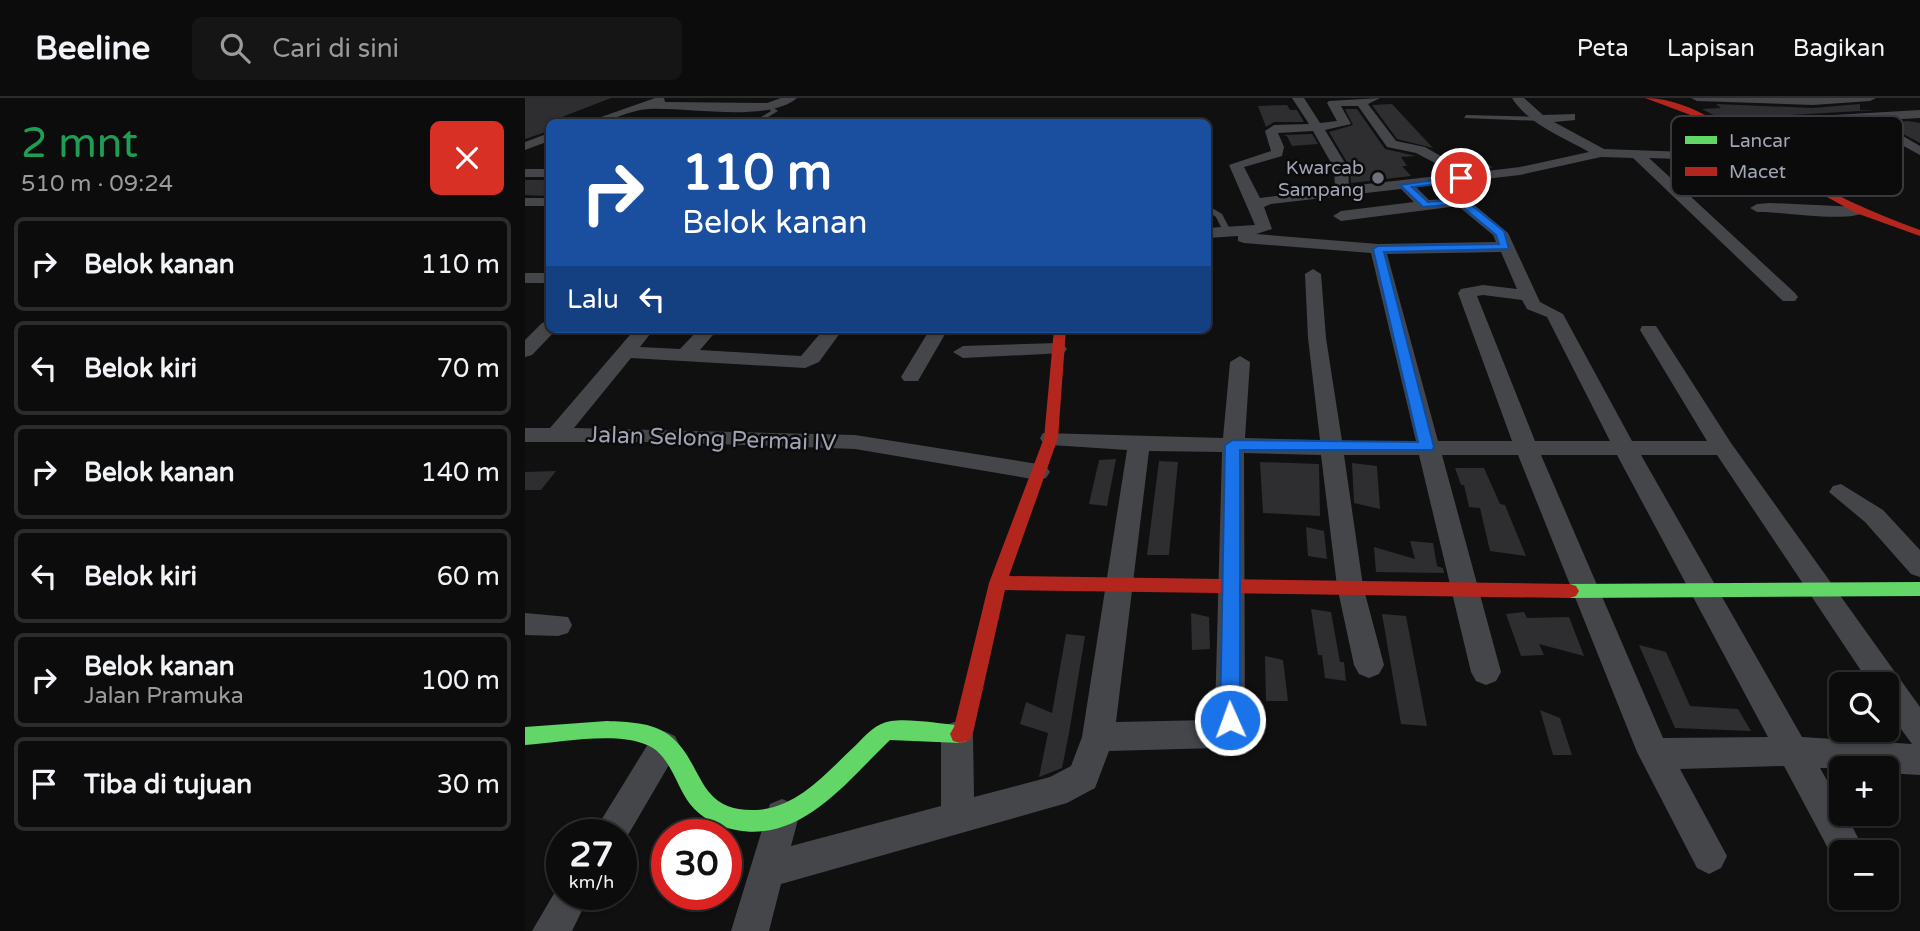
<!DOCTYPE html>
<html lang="id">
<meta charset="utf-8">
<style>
body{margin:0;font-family:"Varela Round",sans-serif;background:#151516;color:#f1f3f6;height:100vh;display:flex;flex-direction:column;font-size:26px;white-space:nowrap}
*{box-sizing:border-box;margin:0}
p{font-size:23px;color:#9a9b9d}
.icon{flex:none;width:38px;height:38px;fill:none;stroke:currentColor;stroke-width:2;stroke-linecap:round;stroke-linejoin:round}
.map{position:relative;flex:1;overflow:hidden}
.sheet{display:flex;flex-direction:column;background:#0c0c0d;width:525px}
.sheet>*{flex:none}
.banner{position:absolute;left:21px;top:21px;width:665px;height:214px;border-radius:10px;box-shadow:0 2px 5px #0004,0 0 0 2px #2c2c2e;background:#1a4fa0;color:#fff;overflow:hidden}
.buttons{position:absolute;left:1304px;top:574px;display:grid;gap:14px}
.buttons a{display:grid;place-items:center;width:70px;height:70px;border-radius:10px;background:#0c0c0d;box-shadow:0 2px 5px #0004,0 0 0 2px #2c2c2e;font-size:35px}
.speed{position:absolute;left:21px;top:721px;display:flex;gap:14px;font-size:35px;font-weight:700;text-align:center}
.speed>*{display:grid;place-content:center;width:91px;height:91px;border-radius:50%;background:#0c0c0d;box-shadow:0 2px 5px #0004,0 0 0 2px #2c2c2e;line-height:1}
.speed small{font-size:18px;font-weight:400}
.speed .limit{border:10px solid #d22;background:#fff;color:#111}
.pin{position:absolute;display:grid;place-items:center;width:60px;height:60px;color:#fff;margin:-30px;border:4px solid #fff;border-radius:50%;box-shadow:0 2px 7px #0007}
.me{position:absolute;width:77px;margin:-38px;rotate:358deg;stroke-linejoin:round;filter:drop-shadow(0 0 5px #0008)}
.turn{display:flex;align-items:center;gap:24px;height:147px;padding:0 21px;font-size:32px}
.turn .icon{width:91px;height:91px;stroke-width:2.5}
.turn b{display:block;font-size:49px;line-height:60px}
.then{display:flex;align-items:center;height:66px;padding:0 21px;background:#0003;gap:14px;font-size:26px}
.round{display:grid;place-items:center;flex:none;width:74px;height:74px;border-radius:10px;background:#151516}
.summary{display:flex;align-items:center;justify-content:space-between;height:119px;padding:0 21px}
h1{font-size:42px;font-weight:600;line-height:52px;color:#1e9e55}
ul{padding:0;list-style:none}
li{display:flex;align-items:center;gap:21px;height:94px;margin:0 14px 10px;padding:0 7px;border:4px solid #2c2c2e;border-radius:10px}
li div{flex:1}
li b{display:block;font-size:26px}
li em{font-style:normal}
header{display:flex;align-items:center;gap:42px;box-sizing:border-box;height:98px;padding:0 35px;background:#0c0c0d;border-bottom:2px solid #2c2c2e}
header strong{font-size:33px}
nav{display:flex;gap:38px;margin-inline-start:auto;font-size:24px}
.search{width:490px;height:63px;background:#151516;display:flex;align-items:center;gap:18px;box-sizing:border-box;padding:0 24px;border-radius:10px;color:#9a9b9d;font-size:26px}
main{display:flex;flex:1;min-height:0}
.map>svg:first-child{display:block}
.building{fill:#2e2e31}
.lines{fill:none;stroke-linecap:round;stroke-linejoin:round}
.lane{fill:#44464a;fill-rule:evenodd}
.street{fill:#44464a;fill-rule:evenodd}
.fast{fill:#63d668;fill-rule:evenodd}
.jam{fill:#b3261e;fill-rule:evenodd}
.route{fill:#1a73e8;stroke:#114b97;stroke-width:2}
.poi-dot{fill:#6e707b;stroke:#0b0b0c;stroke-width:2.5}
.labels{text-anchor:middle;stroke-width:5;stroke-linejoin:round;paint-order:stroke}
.far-poi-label{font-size:19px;fill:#a0a4b4;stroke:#0b0b0c;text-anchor:end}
.street-label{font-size:23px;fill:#a0a4b4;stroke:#0b0b0c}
.key{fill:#0b0b0c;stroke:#38393e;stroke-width:2}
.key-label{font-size:19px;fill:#a0a4b4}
</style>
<header>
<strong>Beeline</strong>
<div class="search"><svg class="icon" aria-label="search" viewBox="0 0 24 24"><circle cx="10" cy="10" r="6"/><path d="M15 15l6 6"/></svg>Cari di sini</div>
<nav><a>Peta</a><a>Lapisan</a><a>Bagikan</a></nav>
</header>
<main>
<section class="sheet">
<div class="summary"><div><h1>2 mnt</h1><p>510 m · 09:24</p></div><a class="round" style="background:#d93025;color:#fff"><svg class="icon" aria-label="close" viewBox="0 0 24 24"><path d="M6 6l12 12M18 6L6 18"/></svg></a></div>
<ul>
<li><svg class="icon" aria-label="right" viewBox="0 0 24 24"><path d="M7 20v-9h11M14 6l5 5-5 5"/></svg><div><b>Belok kanan</b></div><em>110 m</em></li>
<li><svg class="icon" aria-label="left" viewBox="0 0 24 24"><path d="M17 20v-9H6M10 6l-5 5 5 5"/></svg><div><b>Belok kiri</b></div><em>70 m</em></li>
<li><svg class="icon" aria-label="right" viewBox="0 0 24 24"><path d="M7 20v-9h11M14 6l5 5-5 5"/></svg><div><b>Belok kanan</b></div><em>140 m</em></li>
<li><svg class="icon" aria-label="left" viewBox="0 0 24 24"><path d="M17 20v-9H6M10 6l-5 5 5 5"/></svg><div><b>Belok kiri</b></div><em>60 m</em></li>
<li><svg class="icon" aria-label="right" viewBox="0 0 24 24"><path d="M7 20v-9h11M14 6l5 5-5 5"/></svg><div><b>Belok kanan</b><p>Jalan Pramuka</p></div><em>100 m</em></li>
<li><svg class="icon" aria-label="arrive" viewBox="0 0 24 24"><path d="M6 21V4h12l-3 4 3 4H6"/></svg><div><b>Tiba di tujuan</b></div><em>30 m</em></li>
</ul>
</section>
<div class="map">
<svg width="1395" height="833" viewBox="0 0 1395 833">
<rect width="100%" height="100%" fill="#101011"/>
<path class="building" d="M0 0H86L24 24V33L0 41Z
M867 6 908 50 872 41 847 7Z
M1191 6 1288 10 1335 6V12H1351L1196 21 1177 11 1196 10Z
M762 7 765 12H772L779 24H749L741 29 733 8Z
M820 11H832L860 51 891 58 876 59 882 68H877L886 78 826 85 825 69 804 34 828 27Z
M1383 23 1395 25V45L1358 25Z
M787 36 793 46 767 48 762 38 758 37Z
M1179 38H1192L1216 53 1161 51 1144 40Z
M949 55 968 70 946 72 928 58Z
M24 82V98L0 97V82Z
M591 361 582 408 564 406 574 362Z
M634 363 653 364 644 457H622Z
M735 364 794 366 795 418 738 415Z
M827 365 852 368 855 411 829 405Z
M930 370H959L975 406 980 407 1001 458 965 453 955 410 944 409 939 387H936Z
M31 373 16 392H0V374Z
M781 429 799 433 802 461 783 458Z
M885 443 908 445 912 468 918 470 919 475 851 474 849 449 890 461Z
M786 511 806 514 815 564H819L821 583 800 580 797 557H793Z
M999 514 1002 520 1044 519 1059 558 1014 546 1019 557 996 558 981 516Z
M666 515 684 519 685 551 667 552Z
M857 516 881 518 902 628 876 626Z
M541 536 560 538 544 635 537 670 514 679 523 635 495 626 501 604 527 615Z
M1114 547 1141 554 1165 608 1213 611 1226 633 1150 630Z
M740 558 758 562 763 603H741Z
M1015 612 1035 620 1047 657H1028Z"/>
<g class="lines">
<path class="lane" d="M242 8H246L253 13 235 24H228L246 13Z
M941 17 1015 19 1018 21 1015 23 939 20Z
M682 107 697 116 706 133 705 135H699L691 119 682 113Z"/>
<path class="street" d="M130 0H139L140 4 242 5 256 0H272C243 25 162 9 124 11 102 12 84 26 62 24Z
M767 0H779L795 25 812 23 802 5 804 3 855 0 843 6 871 43 900 49 945 75 995 69 1064 54C1038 39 1003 26 987 0H999L1018 17 1050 16V22L1029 24 1079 51 1245 57 1247 60 1240 64 1124 60 1270 195 1273 199 1270 203H1258L1108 60 1076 59 995 77 891 89 904 102 941 100 983 135 1015 204 1038 216 1107 343H1182L1115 232 1117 228H1131L1206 345 1395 609V677L1362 675V670H1295L1316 707V716H1321L1334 742 1329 754H1316V759L1305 754 1259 668 1155 671 1202 758 1196 770 1184 776 1172 770 1112 654 993 357H917L976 574 971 583 961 587 951 583 946 574 894 357H819L838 488 859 567 854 576 844 580 834 576 829 567 812 488 796 357 719 355 720 622 703 646 692 650 584 653 570 690 542 705 256 786 244 833H206L245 706 257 701 269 706 274 718 266 748 416 708V637L421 627 432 623 443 627 448 637 449 699 525 679 546 668 557 639 602 352 526 347 518 345 515 340 518 335 698 340 705 264 715 258 725 264 720 340 795 342 783 240 780 176 788 171 796 176 801 240 817 343H891L846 155 719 145 713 143V138L682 140V130L730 127 704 67 746 53 740 33 749 27 784 26ZM816 8H833L862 49 891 55 931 76 824 88 823 70 800 32 826 26ZM788 33 809 70 810 90 735 100 719 69 757 58 759 49 753 35ZM876 91 889 104 816 113 808 118 816 123 933 108 968 137 971 144 853 146 731 136 747 131 739 109 746 106ZM976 154 992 191 958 187 936 191 933 195 987 343H913L862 156ZM958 197 997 202 1002 211 1022 219 1085 343H1010L952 198ZM624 353 697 354 690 617 685 622 591 624ZM1016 357H1092L1243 639 1138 640ZM1116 357H1192L1345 586H1362V612L1387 646 1277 639Z
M1166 0H1351L1345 3 1288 7 1172 3Z
M1395 12V20L1189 32 1183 28 1189 24Z
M1334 23 1361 28 1395 48V57L1353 34 1330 30 1328 27Z
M24 35V43L0 52V44Z
M1263 70 1358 71 1365 75 1358 79 1258 77 1256 74Z
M0 71H24V79H0Z
M0 100H24V108H0Z
M1245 105 1334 109 1341 113C1327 126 1255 113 1232 114L1225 110 1232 106Z
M0 175H24V185H0Z
M24 223V231H32L7 257 0 259V242L17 225Z
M110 231H129L115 249 155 251 174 231H193L175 252 276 258 299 231H318L294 264 280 270 106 260 49 330 330 337 513 366 521 368 525 374 521 380 513 382 330 351 138 344H0V330H25Z
M405 231H423L393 283H379L376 279Z
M532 245 539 247 542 251 539 255 438 260 428 254 438 248Z
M1316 386 1358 412 1395 452V479L1386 476 1340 424 1304 394 1308 388Z
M0 515 43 519 47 527 43 535 33 538 0 537Z
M139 633 150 638 155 648 96 749V737H67L128 638Z
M37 782V796H65L47 833H7Z"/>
<path class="fast" d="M1395 484V498L1045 500 1039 498 1036 493 1039 488 1045 486Z
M82 623C102 624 127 624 144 637 180 665 170 714 231 712 273 710 302 674 331 647 341 637 351 625 366 623 385 620 415 626 435 627L442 629 445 636 442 643 435 645 365 642C323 682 277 745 211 732 193 729 176 720 165 706 151 688 145 656 122 647 89 633 35 645 0 647V629Z"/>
<path class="jam" d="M1120 0C1172 0 1217 43 1259 68 1304 95 1346 114 1395 132V138L1331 115 1253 72 1171 19Z
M529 231H541L533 340 484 478 1045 486 1051 488 1054 493 1051 498 1045 500 480 492 448 635 445 642 435 645 428 643 425 636 429 629 464 485 519 340Z"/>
</g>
<path class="route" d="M939 78 936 83 887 89 903 104 939 101 979 133 984 151 859 154 909 349 907 352H715V622L712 628 705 631 698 628 695 622 700 347 708 342 893 344 848 151 853 148 974 146 971 137 934 106 898 109 875 87Z"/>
<circle class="poi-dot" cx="853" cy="80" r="7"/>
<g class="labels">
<g class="far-poi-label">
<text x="839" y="76">Kwarcab<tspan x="839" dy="22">Sampang</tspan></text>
</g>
<g class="street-label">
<text transform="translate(187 340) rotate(2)" y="8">Jalan Selong Permai IV</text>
</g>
</g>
<rect x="1146" y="18" width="232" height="80" rx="10" class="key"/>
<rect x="1160" y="38" width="32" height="8" fill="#63d668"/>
<rect x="1160" y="69" width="32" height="9" fill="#b3261e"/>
<g class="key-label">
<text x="1204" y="49">Lancar</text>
<text x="1204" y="80">Macet</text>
</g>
</svg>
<div class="buttons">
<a><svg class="icon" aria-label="search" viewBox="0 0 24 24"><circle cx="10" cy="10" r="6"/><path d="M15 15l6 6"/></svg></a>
<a>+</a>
<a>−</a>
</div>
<div class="speed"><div>27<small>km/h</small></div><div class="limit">30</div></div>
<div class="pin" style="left:936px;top:80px;background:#d93025"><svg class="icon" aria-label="arrive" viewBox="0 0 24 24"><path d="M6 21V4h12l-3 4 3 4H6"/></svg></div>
<svg class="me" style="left:705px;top:622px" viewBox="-20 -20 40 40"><circle r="17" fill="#1a73e8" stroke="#fff" stroke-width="3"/><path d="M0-11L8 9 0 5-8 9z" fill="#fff"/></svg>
<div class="banner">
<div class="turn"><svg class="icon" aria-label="right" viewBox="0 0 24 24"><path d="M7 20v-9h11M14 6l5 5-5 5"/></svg><div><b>110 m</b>Belok kanan</div></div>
<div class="then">Lalu<svg class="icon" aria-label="left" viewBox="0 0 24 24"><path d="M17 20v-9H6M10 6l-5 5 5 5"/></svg></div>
</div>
</div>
</main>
